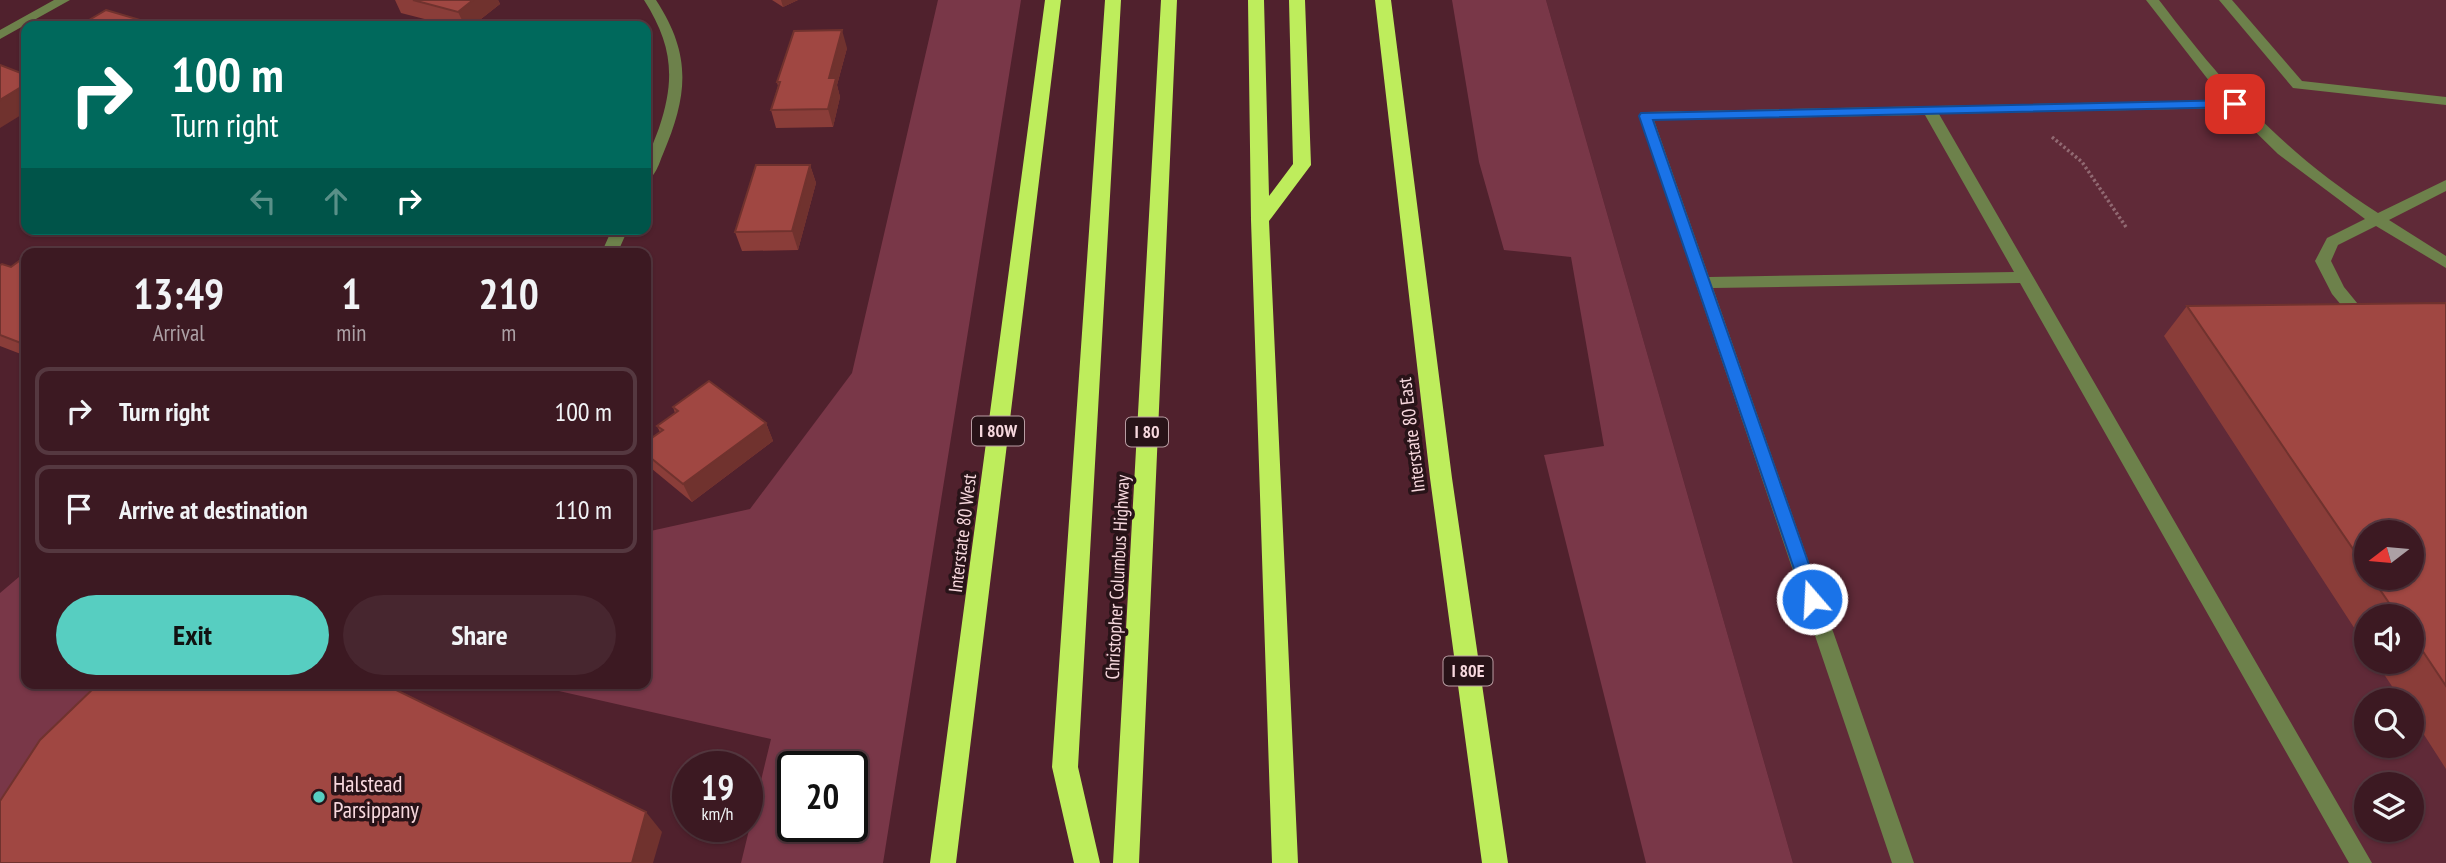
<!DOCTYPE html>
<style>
body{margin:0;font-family:"PT Sans Narrow",sans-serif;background:#47262f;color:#f1f3f6;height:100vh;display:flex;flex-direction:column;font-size:26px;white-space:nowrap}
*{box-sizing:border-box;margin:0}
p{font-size:23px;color:#aca0a5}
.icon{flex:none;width:38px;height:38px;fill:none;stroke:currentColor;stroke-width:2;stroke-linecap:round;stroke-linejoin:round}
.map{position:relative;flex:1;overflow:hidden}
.sheet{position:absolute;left:21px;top:248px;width:630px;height:441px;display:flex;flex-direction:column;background:#3c1922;border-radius:14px;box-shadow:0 2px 5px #0004,0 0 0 2px #553840}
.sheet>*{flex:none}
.banner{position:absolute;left:21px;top:21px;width:630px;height:214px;border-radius:14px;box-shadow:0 2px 5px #0004,0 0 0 2px #553840;background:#00695c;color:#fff;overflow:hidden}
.needle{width:46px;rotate:254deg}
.fabs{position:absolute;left:2354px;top:520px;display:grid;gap:14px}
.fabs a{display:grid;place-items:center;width:70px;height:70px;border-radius:50%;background:#3c1922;box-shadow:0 2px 5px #0004,0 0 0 2px #553840;font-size:35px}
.speed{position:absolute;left:672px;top:751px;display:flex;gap:14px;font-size:35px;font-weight:700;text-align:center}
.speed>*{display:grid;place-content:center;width:91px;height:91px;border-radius:50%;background:#3c1922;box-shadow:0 2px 5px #0004,0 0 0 2px #553840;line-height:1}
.speed small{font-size:18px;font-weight:400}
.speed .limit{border:4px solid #111;border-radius:10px;background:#fff;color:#111}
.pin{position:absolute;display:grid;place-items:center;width:60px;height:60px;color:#fff;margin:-30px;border-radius:14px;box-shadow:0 4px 10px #0006}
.me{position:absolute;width:77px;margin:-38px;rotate:341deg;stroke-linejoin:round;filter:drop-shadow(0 0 5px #0008)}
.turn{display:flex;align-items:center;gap:24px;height:147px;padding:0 35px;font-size:32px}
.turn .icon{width:91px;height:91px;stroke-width:2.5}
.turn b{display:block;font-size:49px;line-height:60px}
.lanes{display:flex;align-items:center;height:66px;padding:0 35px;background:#0003;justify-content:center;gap:35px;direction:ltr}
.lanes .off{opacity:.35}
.eta{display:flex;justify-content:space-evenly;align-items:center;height:119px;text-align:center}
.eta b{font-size:42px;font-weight:700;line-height:49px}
.primary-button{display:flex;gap:14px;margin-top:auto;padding:14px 35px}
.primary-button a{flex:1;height:80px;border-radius:42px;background:#57cec1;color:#111;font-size:28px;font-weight:700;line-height:80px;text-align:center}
.primary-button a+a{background:#47262f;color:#f1f3f6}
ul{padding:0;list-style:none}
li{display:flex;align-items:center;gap:21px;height:88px;margin:0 14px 10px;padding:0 21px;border:4px solid #553840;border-radius:14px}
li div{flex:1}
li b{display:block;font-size:26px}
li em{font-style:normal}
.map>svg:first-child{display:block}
.built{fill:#602a38;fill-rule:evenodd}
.green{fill:#793748;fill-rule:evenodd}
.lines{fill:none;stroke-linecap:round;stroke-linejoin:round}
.path{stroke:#916972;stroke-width:3.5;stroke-dasharray:2.5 2.5;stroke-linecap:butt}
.minor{fill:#6d814b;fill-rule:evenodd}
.highway{fill:#beed5c;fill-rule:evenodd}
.wall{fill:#8a3d39;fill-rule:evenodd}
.shaded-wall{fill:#70322e}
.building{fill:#a04742;stroke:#70322e;stroke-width:2}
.route{fill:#1a73e8;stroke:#114b97;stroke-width:2}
.poi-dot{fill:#57cec1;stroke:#281318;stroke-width:2.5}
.labels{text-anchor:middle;stroke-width:7;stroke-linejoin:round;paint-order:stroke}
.shield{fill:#281318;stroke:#b99da3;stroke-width:2}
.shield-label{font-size:18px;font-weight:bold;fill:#f7d8de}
.street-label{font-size:19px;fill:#f7d8de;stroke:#281318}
.near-poi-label{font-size:23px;fill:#f7d8de;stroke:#281318;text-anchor:start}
</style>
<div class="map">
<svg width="2446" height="863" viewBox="0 0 2446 863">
<rect width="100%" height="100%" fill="#50212d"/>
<path class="built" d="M1546 0H2446V863H1793ZM2366 532H2412V578H2366ZM2366 616H2412V662H2366ZM2366 700H2412V746H2366ZM2366 784H2412V830H2366Z"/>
<path class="green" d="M938 0H1021L883 863H741L771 739 528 684H646V532L750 509 852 373ZM793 766H852V826H793Z
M1452 0H1546L1793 863H1646L1544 455 1604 446 1571 257 1504 250 1479 162Z
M26 571V684H149L6 863H0V593Z"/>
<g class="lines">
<path class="path" d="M2052 137 2082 162 2126 227"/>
<path class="minor" d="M54 0H70L0 39V30Z
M644 0H656C692 55 688 95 663 154 659 163 656 177 646 180 645 160 652 147 659 128 676 78 672 44 644 0Z
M2146 0H2159C2227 89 2282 151 2378 213L2446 180V191L2389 220 2446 256V268L2376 226 2338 245 2331 261 2344 287 2371 320 2363 326 2357 324 2332 294 2315 261 2327 238 2365 219 2278 154 2231 108 1939 114 2372 863H2349L2020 283 1713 288 1914 863H1892L1639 116 1646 112 2224 100ZM1925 115 2014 272 1709 277 1654 120Z
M2219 0H2232L2302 81 2446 97V105L2293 88Z
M612 229H628L617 254H601Z"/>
<path class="highway" d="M1045 0H1061L956 863H930Z
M1105 0H1121L1078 767 1100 863H1074L1052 767Z
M1161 0H1177L1139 863H1113Z
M1248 0H1264L1269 196 1293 164 1289 0H1305L1311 165 1269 221 1298 863H1272L1251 220Z
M1375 0H1391L1452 478 1508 863H1482L1430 478Z"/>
</g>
<path class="wall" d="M395 0H498L500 4 472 26H452L401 13Z
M772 0H798L783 7Z
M847 48 837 85 840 97 833 127 776 128 771 110 778 86 777 82Z
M810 165 816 183 798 250 742 251 735 232Z
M440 229H498L496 233 442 232Z
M26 256V356L0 346V265L11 267Z
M2446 303V769L2412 716V700H2401L2376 662H2412V616H2366V646L2164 336 2187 306ZM2366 532 2412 578H2366Z
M673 407 766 423 773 441 692 502 646 464V442L660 432 657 426 675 413Z"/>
<path class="shaded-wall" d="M473 0H498L500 4 472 26H465L458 12Z
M781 0H798L783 7Z
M147 22 150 26H141Z
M842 30 847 48 837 85 840 97 833 127 828 109 829 78Z
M26 84V112L0 128V100Z
M810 165 816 183 798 250 792 231Z
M766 423 773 441 692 502 683 484Z
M646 812 662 832 653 863H632Z"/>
<path class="building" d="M413 0H473L458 12Z
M106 10 147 22 141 26H79Z
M842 30 829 78H836L828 109 771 110 780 82H777L794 31Z
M0 65 26 75V84L0 100Z
M756 165H810L792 231 735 232Z
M38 248 53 254H30Z
M26 256V345L0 335V265L2 264 11 267Z
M2446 303V686L2412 635V616H2398L2372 578H2412V532H2366V568L2187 306Z
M709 381 766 423 683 484 646 454V442L663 430 657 426 678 411 673 407Z
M98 684H384L646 812 632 863H0V801L40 740Z"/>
<path class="route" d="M2235 100 2239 102V107L1653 120 1821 599 1819 604H1806L1639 116 1641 113Z"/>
<circle class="poi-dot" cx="319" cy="797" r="7"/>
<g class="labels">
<g class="shield">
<rect x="972" y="416.5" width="52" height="29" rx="5"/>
<rect x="1126" y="417.5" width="42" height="29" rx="5"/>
<rect x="1443.5" y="656.5" width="49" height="29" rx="5"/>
</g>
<g class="shield-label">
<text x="998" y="437">I 80W</text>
<text x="1147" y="438">I 80</text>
<text x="1468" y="677">I 80E</text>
</g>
<g class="street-label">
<text transform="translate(1411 435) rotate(-97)" y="7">Interstate 80 East</text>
<text transform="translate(962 533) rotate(-83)" y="7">Interstate 80 West</text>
<text transform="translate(1117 577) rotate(-87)" y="7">Christopher Columbus Highway</text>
</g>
<g class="near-poi-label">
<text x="333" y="792">Halstead<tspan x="333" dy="26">Parsippany</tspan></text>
</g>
</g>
</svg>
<div class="fabs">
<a><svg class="needle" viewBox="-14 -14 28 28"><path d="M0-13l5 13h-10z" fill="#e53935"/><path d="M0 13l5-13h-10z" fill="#aca0a5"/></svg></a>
<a><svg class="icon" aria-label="sound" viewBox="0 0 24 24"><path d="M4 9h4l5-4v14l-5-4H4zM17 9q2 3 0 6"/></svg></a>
<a><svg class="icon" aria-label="search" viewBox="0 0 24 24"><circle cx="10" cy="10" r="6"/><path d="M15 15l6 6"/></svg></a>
<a><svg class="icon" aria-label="layers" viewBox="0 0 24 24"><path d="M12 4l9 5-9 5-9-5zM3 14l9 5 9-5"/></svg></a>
</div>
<div class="speed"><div>19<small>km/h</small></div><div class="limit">20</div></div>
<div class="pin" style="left:2235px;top:104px;background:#d93025"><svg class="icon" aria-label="arrive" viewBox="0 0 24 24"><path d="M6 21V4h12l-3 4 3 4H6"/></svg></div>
<svg class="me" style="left:1812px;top:599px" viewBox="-20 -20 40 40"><circle r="17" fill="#1a73e8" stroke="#fff" stroke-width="3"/><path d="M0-11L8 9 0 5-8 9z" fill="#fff"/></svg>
<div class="banner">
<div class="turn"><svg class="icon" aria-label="right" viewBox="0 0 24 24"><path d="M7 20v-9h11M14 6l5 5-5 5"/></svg><div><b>100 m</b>Turn right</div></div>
<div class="lanes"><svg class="icon off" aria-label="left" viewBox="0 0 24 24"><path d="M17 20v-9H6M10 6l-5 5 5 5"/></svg><svg class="icon off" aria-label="ahead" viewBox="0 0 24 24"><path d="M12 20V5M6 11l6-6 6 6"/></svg><svg class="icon" aria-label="right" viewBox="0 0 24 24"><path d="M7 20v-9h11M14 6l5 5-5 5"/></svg></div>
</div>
<section class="sheet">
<div class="eta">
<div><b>13:49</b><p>Arrival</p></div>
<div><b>1</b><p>min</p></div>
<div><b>210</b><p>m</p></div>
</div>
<ul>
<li><svg class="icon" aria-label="right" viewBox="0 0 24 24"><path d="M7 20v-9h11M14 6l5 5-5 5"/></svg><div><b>Turn right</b></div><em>100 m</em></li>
<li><svg class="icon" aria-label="arrive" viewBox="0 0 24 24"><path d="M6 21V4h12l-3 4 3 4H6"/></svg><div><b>Arrive at destination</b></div><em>110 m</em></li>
</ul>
<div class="primary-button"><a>Exit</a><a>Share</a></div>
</section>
</div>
